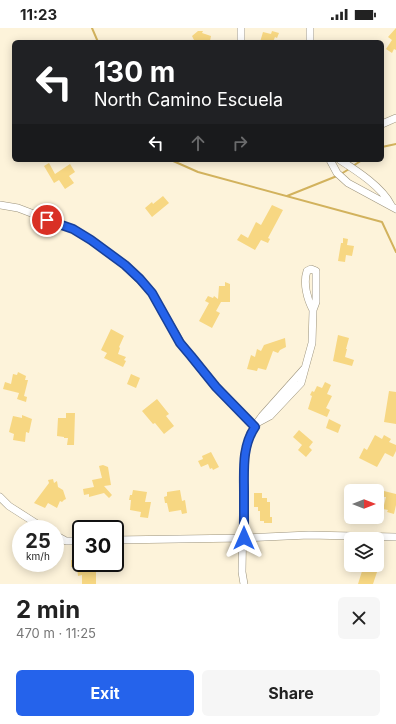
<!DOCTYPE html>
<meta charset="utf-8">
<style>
body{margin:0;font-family:Inter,sans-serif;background:#f6f6f6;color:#222;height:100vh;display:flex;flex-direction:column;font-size:15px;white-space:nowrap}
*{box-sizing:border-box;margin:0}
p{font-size:13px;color:#767676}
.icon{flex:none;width:22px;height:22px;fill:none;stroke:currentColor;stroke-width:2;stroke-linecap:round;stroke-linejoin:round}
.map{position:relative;height:556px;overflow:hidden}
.sheet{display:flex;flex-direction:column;background:#fff;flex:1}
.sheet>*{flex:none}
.guide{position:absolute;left:12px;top:12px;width:372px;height:122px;border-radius:6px;box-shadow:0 2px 10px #0003;background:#202124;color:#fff;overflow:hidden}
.needle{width:26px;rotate:90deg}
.controls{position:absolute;left:344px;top:456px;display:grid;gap:8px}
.controls a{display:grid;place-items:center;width:40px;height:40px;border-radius:6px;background:#fff;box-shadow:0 2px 10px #0003;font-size:20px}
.speed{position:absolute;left:12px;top:492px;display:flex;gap:8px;font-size:20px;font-weight:700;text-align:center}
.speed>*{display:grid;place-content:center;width:52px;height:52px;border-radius:50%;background:#fff;box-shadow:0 2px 10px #0003;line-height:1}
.speed small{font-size:10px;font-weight:400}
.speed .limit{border:2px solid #111;border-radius:6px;background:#fff;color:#111}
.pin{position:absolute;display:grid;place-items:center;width:34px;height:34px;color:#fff;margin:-17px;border:2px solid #fff;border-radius:50%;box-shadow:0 1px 4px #0007}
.me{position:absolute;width:44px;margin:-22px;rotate:0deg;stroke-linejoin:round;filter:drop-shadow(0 0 3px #0008)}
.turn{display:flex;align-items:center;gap:14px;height:84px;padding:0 16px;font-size:18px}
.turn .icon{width:52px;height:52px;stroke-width:2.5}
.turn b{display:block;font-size:28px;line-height:34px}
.lanes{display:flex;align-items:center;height:38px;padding:0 16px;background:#0003;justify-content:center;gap:20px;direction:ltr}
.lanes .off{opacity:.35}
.round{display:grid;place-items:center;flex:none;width:42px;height:42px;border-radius:6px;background:#f6f6f6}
.headline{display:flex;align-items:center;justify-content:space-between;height:68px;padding:0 16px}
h1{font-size:24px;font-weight:700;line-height:30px}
.cta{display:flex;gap:8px;margin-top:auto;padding:8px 16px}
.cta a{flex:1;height:46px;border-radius:6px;background:#2563eb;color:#fff;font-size:16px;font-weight:700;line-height:46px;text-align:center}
.cta a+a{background:#f6f6f6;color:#222}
.status{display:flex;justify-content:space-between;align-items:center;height:28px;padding:0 20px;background:#fff;direction:ltr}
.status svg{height:11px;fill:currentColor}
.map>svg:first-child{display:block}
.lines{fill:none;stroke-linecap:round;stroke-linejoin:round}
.stream{stroke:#d2b25d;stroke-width:2}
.building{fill:#f7d782}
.minor-casing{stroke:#9c937c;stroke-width:8}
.minor{stroke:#fff;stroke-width:7}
.route-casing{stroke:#184099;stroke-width:10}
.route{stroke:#2563eb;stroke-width:7}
</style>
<div class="status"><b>11:23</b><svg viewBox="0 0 49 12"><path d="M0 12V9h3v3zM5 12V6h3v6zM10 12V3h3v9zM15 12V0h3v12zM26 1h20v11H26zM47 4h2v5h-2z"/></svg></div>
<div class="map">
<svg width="396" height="556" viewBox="0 0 396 556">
<rect width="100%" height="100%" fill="#fdf3da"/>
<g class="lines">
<path class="stream" d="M92 0 98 14
M382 119 396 116
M171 132 198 144 382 194 396 224
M353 138 362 132
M341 146 349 141
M287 168 337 148"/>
</g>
<path class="building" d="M396 0V22L394 21 392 25 386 21 392 12 388 9Z
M198 3H203L202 5 211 8 210 13 195 14 192 8Z
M272 3 279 5 277 10 275 9 273 14H260L263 4 271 6Z
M49 135 55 146 70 136 75 144 69 148 74 155 65 161 59 152 54 155 44 138Z
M163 168 169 175 152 189 145 180 152 174 153 176Z
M272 177 283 182 268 210 270 211 268 215 261 212 255 222 237 212 241 206 248 210 256 194 261 197Z
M343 210 348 211 347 217 354 218 352 228 346 227 345 234 338 233 341 215H343Z
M225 254 230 256V274H221L216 283 220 285 212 300 199 293 209 275 205 273 208 268 213 270 214 268 218 271 219 258H225Z
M111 301 124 308 119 319 120 320 118 326 126 329 124 332 126 333 123 339 104 330 107 325 101 322Z
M338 307 349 310 346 321H347L345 329 354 332 352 338 333 333Z
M285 310 286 319 280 322 278 325 273 323 266 342 258 340 257 343 247 341 251 327 255 329 257 321 261 323 264 317Z
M18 344 26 348 25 352H28L24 368 27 369 26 374 17 371 19 365 3 361 5 354 11 356 13 346 17 347Z
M131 346 140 350 136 360 127 356Z
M325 354 331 357 327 366 332 368 326 380 330 382 327 389 308 381 312 368 310 367 312 363 314 364 317 358 322 360Z
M389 363 396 364V396L384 394Z
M157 371 169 386 166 388 174 398 164 406 155 395 153 396 142 383Z
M66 385H75L74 417H67L68 410H64V409L57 408 58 390H66Z
M22 387 32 391 29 405 26 404 25 414 13 412 14 406 9 404 13 388 22 390Z
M329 391 341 397 338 405 326 400Z
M299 402 313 414 309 419 312 422 306 429 298 422 302 417 293 409Z
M375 407 382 411 384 407 391 411 389 414 396 417V423L393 429 385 425 377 439 359 430 364 420 367 422Z
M211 424 219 439 213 442 212 440 210 441 208 436 201 439 198 433 203 431 202 428Z
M103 437 108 439 111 457 104 458 112 467 109 470 104 465 89 469V466L84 467 83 461 94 459 92 452 102 450 99 438Z
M53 451 54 455 57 453 58 459 63 462 66 471 64 472 62 474 60 473 57 480 48 475 45 480 34 475 49 455 48 452Z
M133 462 147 464 145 474H151L148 490 140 489 141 484 130 482 131 472H129L130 467H132Z
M180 462 182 473 185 472 187 485 182 486 181 482 169 484 167 475H165L164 469 167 468V464Z
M384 463 396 466V477L394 486 387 484 388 482 383 481 386 469H383Z
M254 465H262V470H267V474H270V489H272V495H264V493H260V483H258V479H254Z
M71 532H81V535H96V556H82V547L78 548 77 539H71Z
M363 540 377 544 373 556H358Z"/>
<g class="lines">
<g class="minor-casing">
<path id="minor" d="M241 0V14
M310 14V0
M382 96 396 90
M330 132 337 145 348 155 396 181
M340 132C357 143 382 159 391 177
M0 177 18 180 73 201 91 212 125 237 152 265 181 315 204 345 255 399
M304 341 262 388 257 395 270 388 301 355 312 315 313 282 316 274V243L311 241 307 243C303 255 307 271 313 282
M0 469 9 478 45 501
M55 507 66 513H81
M115 512 244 510 309 507 396 509
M244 556 242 544 244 431 250 406 257 396"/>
</g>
<use href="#minor" class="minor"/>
</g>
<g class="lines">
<g class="route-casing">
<path id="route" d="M47 192 73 201 91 212 125 237 140 251 152 265 180 315 191 328 216 359 255 399C242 418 244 441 244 463 244 479 244 495 244 510"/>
</g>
<use href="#route" class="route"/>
</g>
</svg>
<div class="controls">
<a><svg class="needle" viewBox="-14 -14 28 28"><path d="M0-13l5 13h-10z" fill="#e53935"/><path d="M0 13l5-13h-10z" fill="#767676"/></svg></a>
<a><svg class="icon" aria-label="layers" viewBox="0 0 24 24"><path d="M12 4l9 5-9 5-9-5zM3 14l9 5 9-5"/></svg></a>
</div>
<div class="speed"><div>25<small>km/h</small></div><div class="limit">30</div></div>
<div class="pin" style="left:47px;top:192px;background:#d93025"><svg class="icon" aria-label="arrive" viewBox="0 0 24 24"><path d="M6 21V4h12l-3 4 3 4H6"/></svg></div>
<svg class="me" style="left:244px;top:510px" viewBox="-20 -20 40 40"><path d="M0-17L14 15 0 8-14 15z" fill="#2563eb" stroke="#fff" stroke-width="4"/></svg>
<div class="guide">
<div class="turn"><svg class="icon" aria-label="left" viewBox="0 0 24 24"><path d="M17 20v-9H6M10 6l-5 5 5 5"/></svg><div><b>130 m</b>North Camino Escuela</div></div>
<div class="lanes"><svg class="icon" aria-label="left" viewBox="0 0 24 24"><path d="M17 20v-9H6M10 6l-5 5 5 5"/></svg><svg class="icon off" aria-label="ahead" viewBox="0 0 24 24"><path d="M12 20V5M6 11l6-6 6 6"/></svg><svg class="icon off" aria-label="right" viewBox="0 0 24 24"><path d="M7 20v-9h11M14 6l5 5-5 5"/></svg></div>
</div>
</div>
<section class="sheet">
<div class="headline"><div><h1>2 min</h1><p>470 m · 11:25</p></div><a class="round"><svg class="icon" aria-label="close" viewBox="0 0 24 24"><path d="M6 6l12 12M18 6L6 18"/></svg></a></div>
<div class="cta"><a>Exit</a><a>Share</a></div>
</section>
